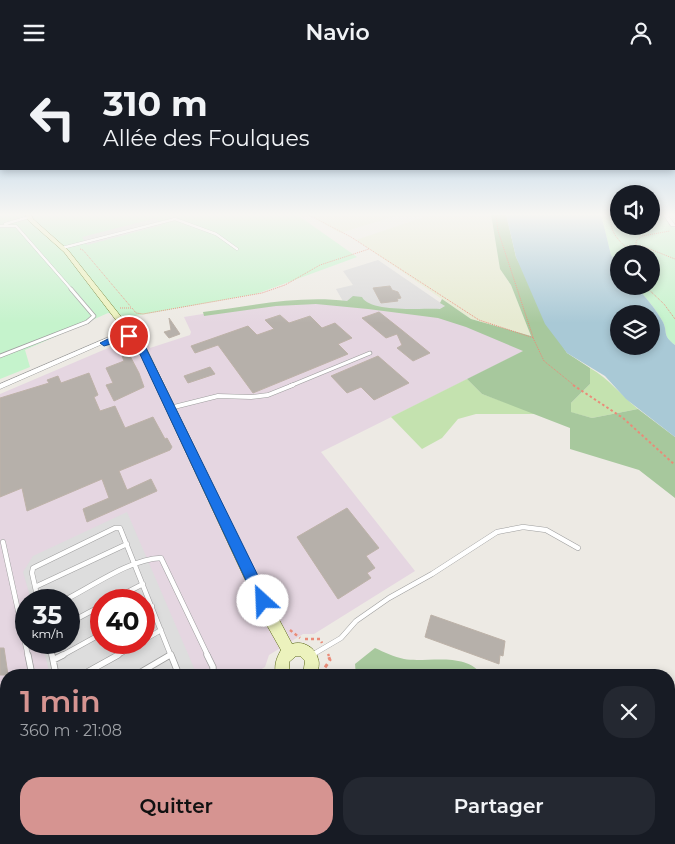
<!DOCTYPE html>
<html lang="fr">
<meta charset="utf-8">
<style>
body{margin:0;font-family:Montserrat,sans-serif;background:#242831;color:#f1f3f6;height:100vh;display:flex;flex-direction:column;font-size:19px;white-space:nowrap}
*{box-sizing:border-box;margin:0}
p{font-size:16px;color:#9ea1a6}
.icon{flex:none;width:28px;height:28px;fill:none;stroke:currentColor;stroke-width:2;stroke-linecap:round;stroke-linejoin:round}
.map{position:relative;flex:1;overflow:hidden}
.panel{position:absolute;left:0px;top:604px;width:675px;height:176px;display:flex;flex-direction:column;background:#171b24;border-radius:20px 20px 0 0;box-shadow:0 2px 8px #0003}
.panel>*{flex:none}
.banner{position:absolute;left:0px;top:0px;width:675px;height:105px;box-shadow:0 2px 8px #0003;background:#171b24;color:#f1f3f6;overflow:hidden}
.tools{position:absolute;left:610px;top:120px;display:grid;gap:10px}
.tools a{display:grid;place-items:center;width:50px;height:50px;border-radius:50%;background:#171b24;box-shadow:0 2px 8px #0003;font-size:25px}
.speed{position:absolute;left:15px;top:524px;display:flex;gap:10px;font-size:25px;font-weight:700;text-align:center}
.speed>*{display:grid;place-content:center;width:65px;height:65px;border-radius:50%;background:#171b24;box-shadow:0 2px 8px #0003;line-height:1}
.speed small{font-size:12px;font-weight:400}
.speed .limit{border:8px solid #d22;background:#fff;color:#111}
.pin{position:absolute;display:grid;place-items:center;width:42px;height:42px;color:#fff;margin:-21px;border:2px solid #fff;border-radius:50%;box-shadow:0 1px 5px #0007}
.me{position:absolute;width:55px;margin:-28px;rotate:335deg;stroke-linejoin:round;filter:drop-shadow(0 0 4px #0008)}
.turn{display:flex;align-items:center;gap:18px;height:105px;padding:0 20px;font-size:22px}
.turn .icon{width:65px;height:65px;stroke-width:2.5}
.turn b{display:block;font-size:35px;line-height:42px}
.round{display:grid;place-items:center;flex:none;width:52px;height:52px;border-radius:20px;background:#242831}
.summary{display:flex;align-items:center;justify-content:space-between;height:85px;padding:0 20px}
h1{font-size:30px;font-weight:600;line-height:38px;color:#d69491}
.primary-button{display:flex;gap:10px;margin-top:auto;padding:10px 20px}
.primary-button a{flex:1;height:58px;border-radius:20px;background:#d69491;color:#111;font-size:20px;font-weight:600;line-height:58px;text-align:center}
.primary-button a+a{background:#242831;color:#f1f3f6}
header{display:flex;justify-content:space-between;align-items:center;height:65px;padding:0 20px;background:#171b24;font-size:22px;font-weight:600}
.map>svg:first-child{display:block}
.residential{fill:#dbdada}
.industrial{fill:#e5d6e1;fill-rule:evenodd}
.farmland{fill:#e6ead1}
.grass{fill:#c4e2af}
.forest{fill:#a7c89d}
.park{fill:#c5f3cc}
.parking{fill:#ddd;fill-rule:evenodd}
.water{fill:#a9c9d6;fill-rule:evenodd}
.building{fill:#b6b0aa;stroke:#bdb2a8}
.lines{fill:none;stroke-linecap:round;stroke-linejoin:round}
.lane-far4-casing{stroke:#9e9e9e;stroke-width:3}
.lane-far3-casing{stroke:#9e9e9e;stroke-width:4.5}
.lane-far2-casing{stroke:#9e9e9e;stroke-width:5}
.lane-far1-casing{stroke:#9e9e9e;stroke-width:5.5}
.lane-casing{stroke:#9e9e9e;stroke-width:7}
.street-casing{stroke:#9e9e9e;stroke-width:1}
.secondary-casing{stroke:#586711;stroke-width:1}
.path-far3{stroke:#ea8b78;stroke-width:1;stroke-dasharray:1 1;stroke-linecap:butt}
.path-far2{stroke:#ea8b78;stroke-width:2;stroke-dasharray:2.5 2.5;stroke-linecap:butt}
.path-far1{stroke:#ea8b78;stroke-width:2.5;stroke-dasharray:3 3;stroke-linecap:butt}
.path{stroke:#ea8b78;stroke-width:3;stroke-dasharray:4 4;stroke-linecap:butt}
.lane-far4{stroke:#fff;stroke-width:2.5}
.lane-far3{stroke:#fff;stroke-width:3}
.lane-far2{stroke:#fff;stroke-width:4}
.lane-far1{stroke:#fff;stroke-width:4.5}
.lane{stroke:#fff;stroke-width:5.5}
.street{fill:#fff;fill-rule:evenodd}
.secondary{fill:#ecf2bd;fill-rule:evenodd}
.route{fill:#1a73e8;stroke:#114b97}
</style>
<header><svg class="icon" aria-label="menu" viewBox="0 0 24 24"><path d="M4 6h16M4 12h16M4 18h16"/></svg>Navio<svg class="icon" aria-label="person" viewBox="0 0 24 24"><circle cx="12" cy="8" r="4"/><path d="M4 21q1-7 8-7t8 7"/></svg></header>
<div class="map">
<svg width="675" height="779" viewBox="0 0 675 779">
<rect width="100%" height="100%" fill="#edeae4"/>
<path class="residential" d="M378 195 451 245 411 247 344 238 336 224 353 220 343 206Z"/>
<path class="industrial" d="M313 235 466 254 534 281 321 387 415 506 314 569H303L269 590 265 602 252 610H6V764L0 768V329L141 269 150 283 190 270 191 267 184 252 221 246ZM26 535H69V578H26ZM101 535H144V578H101Z"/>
<path class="farmland" d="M318 149H402L340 168 314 153Z
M433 149H491L500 204 511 220 531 271 471 254 356 175Z"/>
<path class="grass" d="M590 303C609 314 621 330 638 344L592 353 570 347 571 338 590 319Z
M467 314 482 329 538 349H476L458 354 442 373 422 384 391 352Z"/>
<path class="forest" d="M491 149H506L516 192 560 277 567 288 590 303V319L571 338V347L592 353 638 344 675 372V433L639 405 570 384V363L482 329 467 314 523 286 466 262 438 253 368 244 316 239 276 241 204 251 203 247C250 241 299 230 347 236L353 231 362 232C370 248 423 243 440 244L445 241 440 238 442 234 471 254 531 271 511 220 500 204Z
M375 583C384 587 394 592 404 594 426 598 466 586 482 610H356L355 599Z"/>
<path class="park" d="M0 149H296L357 192 256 229 129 252 108 248 25 285 30 302 0 314Z
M601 149H619V161H651V149H663L675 163V280C662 270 668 268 663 257 656 244 645 232 636 221H651V189H619V200L611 190Z"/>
<path class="parking" d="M156 153 162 160 87 180 82 172Z
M127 447 197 610H50L42 578H69V535H31L23 507 33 491ZM101 535H144V578H101Z"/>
<path class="water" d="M506 149H601L611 190 619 200V221H636C645 232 656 244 663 257 668 268 662 270 675 280V372L626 334 605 311 567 288 545 259 516 192ZM619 249H651V281H619Z"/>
<path class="building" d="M390 221 392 225 398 227 401 233 397 234 398 236 381 238 373 223Z
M379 247 403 266 430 288 413 296 397 283 402 280 397 269 386 273 362 253Z
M280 250 289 258 310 251 322 263 335 258 352 273 338 279 348 289 253 328 218 280 195 288 191 281 248 261 257 270 274 264 265 255Z
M169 253 180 269 169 273 164 267 171 265Z
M129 289 139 308 144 322 114 336 106 320 113 318 106 303 124 296 122 291Z
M378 291 409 318 374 335 361 322 347 328 331 311Z
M210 302 215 309 188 318 184 311Z
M89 308 98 330 94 332 100 346 115 341 125 363 153 352 165 374 167 373 172 382 170 385 119 406 127 425 151 414 157 426 87 457 83 444 109 433 102 414 27 446 22 423 0 432V333L49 318 47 315 58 311 61 318Z
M347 443 379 483 366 491 375 503 367 508 371 513 338 534 297 472Z
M431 550 505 576 503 591 500 590 499 599 425 572Z
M0 583H4L8 610H0Z"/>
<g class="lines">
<g class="lane-far4-casing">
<path id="lane-far4" d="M5 159 29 152
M0 161H16L72 225
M62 183 175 154 216 169 237 184"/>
</g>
<g class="lane-far3-casing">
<path id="lane-far3" d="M0 291 87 257 94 251 71 224
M290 321 370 288"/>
</g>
<g class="lane-far2-casing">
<path id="lane-far2" d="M170 343 218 331 251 332 268 330 293 320"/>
</g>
<g class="lane-far1-casing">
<path id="lane-far1" d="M3 477 28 591
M35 522 127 479
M38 535 32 508 33 503 115 463H120L171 591
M65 535C93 521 130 494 161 493L208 591
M112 535 143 519
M144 545 152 541
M69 558 101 541
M144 575 161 565
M49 578 52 591
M312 590 341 573 356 556 389 533 432 509 497 467 523 462 546 465 578 483
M61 591 101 569
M116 591 139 578
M168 591 171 589"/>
</g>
<g class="lane-casing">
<path id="lane" d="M28 590 32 610
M52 590 56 610
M171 590 179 610
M207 590 213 602V610
M53 595 63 590
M82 610 118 590
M136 610 170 590"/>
</g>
<g class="street-casing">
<path id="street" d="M663 149H667L675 160V161H671Z
M130 263 132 264V266L0 324V319Z
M6 773V774H23L21 779H3Z"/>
</g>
<g class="secondary-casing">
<path id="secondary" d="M25 149H31L33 154 68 185 146 283 274 545 292 579C303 575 316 583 318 594 320 598 318 605 317 610H303L305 596 300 591H296L289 597 290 610H276C274 600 276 594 281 585L264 555 138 284 64 187 29 156Z
M409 774H427L430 779H410Z"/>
</g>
<path class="path-far3" d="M307 149 351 172 479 255 534 273
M496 149 498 166 534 275 544 296 575 321
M611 149C608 168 621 178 634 189
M627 181H636V176L642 171 670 166
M636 181H642L675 194
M80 184 83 185 131 242
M645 221 664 239 675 254
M120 243H132L136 248 143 249 262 228 285 220 320 200 369 184"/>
<path class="path-far2" d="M573 320 623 353 675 400"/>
<path class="path-far1" d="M290 565 300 573
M305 574H320L322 578
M328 589 329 591"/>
<path class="path" d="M323 610 324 604 330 595 328 590
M31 774 32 779
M436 774 441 779"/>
<use href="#lane-far4" class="lane-far4"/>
<use href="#lane-far3" class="lane-far3"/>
<use href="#lane-far2" class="lane-far2"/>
<use href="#lane-far1" class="lane-far1"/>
<use href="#lane" class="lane"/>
<use href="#street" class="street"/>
<use href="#secondary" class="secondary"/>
</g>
<linearGradient id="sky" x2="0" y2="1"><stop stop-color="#8fbce1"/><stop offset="0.58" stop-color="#f7f6f3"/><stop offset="1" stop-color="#f7f6f3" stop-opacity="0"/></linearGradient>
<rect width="675" height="258" fill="url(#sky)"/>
<path class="route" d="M130 263 133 264 146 283 268 531 270 536 268 541 263 543 258 541 137 283 131 273 104 281 100 278Z"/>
</svg>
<div class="tools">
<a><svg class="icon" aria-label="sound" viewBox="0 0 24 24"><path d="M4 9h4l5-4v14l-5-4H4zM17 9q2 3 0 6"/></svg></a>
<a><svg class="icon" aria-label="search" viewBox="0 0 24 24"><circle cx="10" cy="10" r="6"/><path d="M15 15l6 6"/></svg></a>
<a><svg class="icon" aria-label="layers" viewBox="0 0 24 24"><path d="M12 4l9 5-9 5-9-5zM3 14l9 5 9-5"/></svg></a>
</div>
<div class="speed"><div>35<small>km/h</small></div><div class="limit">40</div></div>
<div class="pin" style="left:129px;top:271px;background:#d93025"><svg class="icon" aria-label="arrive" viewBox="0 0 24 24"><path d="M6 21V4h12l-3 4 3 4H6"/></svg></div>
<svg class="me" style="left:263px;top:536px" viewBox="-20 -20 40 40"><circle r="19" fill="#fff"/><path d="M0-13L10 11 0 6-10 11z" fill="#1a73e8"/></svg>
<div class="banner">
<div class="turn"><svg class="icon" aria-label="left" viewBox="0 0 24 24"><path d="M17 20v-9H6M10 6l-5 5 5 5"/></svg><div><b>310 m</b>Allée des Foulques</div></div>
</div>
<section class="panel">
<div class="summary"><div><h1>1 min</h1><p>360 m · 21:08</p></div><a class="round"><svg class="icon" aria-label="close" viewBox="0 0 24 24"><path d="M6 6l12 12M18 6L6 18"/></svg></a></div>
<div class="primary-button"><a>Quitter</a><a>Partager</a></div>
</section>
</div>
